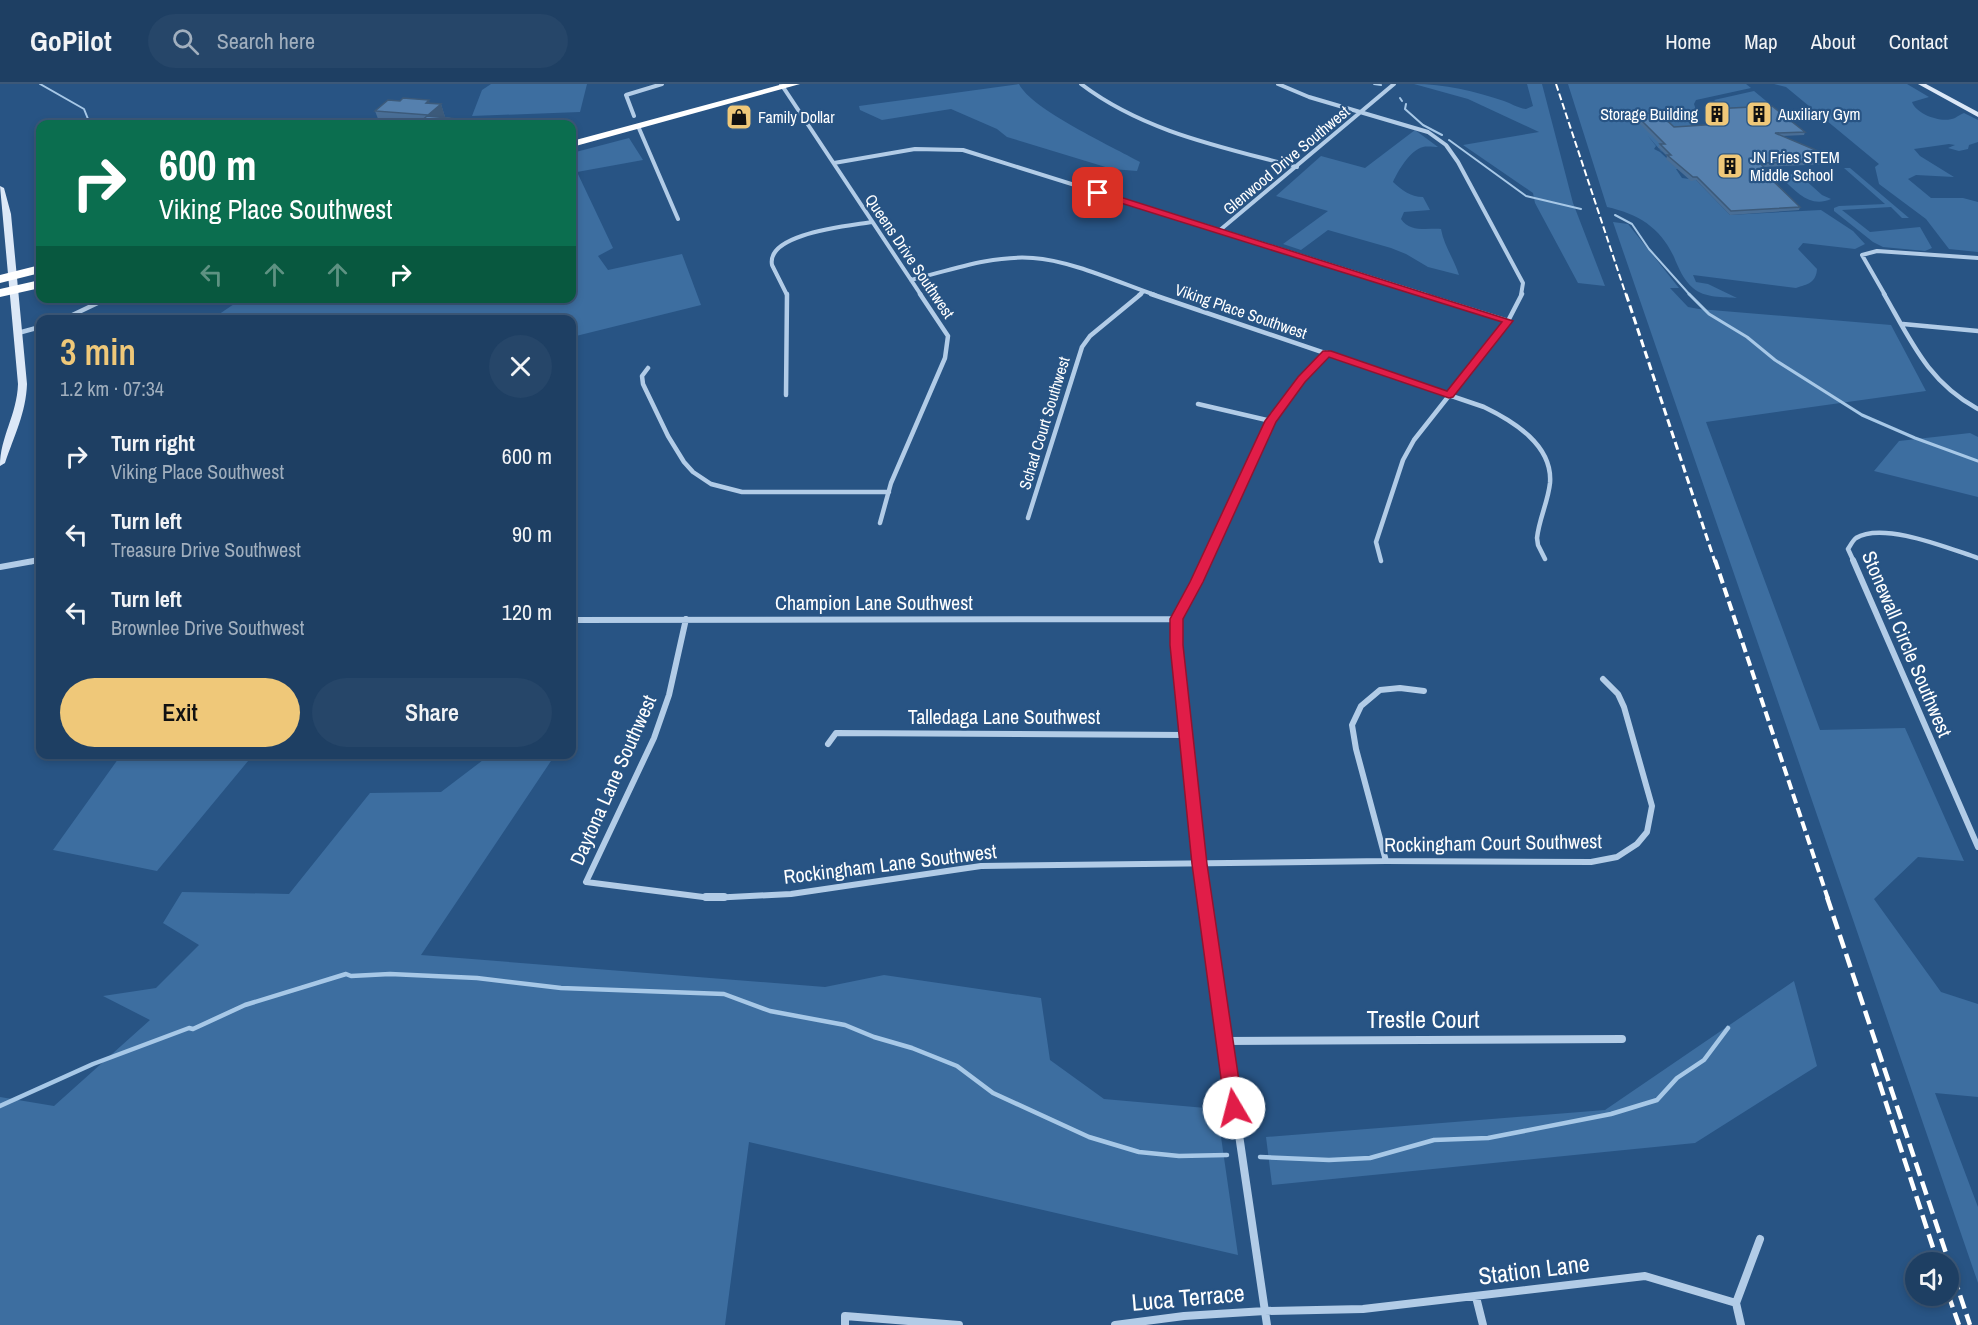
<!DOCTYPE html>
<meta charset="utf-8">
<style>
body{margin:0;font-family:"Archivo Narrow",sans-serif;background:#264669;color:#f1f3f6;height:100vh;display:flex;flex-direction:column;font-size:22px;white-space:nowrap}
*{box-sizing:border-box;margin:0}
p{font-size:20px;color:#a1afbe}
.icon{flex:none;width:33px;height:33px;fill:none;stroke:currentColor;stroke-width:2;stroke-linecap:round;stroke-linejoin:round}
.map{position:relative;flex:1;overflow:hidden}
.side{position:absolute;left:36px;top:231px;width:540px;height:444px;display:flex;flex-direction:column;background:#1e3f63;border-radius:12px;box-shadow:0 3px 9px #0003,0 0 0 2px #3c5878}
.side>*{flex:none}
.guide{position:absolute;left:36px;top:36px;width:540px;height:183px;border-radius:12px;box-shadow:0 3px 9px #0003,0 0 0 2px #3c5878;background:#0b6e4f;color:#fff;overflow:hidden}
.tools{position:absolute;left:1905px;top:1168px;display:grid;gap:12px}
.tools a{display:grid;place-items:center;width:54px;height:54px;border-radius:50%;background:#1e3f63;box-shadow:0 3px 9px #0003,0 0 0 2px #3c5878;font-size:30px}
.pin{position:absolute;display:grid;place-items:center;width:51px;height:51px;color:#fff;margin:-26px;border-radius:12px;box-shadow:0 3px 9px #0006}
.me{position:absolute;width:66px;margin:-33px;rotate:352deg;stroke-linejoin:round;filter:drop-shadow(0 0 4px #0008)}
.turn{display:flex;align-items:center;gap:21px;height:126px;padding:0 24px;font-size:27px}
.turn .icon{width:78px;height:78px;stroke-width:2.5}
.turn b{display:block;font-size:42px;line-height:51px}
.lanes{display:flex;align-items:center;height:57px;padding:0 24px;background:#0003;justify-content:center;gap:30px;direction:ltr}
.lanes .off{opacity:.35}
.round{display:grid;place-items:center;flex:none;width:63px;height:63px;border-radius:32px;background:#264669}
.head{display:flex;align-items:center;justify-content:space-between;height:102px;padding:0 24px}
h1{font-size:36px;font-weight:600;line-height:45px;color:#efc879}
.action{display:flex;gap:12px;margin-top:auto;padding:12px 24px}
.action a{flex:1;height:69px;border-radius:36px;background:#efc879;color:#111;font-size:24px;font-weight:600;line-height:69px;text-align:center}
.action a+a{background:#264669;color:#f1f3f6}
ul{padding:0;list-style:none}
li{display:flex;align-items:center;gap:18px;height:78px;padding:0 24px}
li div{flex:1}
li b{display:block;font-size:22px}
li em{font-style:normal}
header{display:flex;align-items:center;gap:36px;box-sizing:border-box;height:84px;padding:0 30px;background:#1e3f63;border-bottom:2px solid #3c5878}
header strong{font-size:28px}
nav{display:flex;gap:33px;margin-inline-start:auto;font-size:21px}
.search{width:420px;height:54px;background:#264669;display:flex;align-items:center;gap:15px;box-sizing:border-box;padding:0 21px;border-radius:33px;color:#a1afbe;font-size:22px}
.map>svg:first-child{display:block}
.green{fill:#3d6ea0}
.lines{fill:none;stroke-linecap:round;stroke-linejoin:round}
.stream-far2{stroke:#a7c8e7;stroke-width:2}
.stream-far1{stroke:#a7c8e7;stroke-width:3}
.stream{stroke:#a7c8e7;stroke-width:4.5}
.street-far3{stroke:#b2cce7;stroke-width:4}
.street-far2{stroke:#b2cce7;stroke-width:4.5}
.street-far1{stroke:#b2cce7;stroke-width:6}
.street{stroke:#b2cce7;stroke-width:8}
.secondary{fill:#dce8f7;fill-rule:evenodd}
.highway{fill:#fff;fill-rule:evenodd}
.rail-far3{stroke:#fff;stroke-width:2;stroke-dasharray:7 3;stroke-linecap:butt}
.rail-far2{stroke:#fff;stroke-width:3;stroke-dasharray:8 4;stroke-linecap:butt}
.rail-far1{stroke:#fff;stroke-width:4;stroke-dasharray:10 4.5;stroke-linecap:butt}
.rail{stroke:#fff;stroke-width:4.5;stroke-dasharray:14 6;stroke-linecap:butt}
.wall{fill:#496e96}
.shaded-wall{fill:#3c5a7a}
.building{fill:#5580ae;stroke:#3c5a7a;stroke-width:1.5}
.route{fill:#e11d48;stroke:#92132f;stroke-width:1.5}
.labels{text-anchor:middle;stroke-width:4.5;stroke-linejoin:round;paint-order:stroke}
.far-poi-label{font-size:16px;fill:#fff;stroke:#285484;text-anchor:start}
.far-street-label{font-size:16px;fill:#fff;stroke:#285484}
.street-label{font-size:20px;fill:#fff;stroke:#285484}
.near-street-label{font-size:24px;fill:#fff;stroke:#285484}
</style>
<header>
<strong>GoPilot</strong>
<div class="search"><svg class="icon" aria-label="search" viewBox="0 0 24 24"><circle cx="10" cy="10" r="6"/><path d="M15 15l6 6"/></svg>Search here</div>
<nav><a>Home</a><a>Map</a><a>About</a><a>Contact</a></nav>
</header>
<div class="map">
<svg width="1978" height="1241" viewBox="0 0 1978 1241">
<rect width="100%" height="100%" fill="#285484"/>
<path class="green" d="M491 0H587L580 28 472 32 482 6Z
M1019 0C1031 25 1113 63 1140 78L1137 87 1112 85 1007 53 997 45 951 25 882 36 860 26 859 22Z
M1414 0C1444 0 1475 7 1504 17 1511 19 1517 24 1526 25L1533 22 1527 0H1542L1573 119 1605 202 1578 199 1535 119 1533 109 1463 61 1539 48 1468 15Z
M1568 0H1746L1751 4 1696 16 1694 20 1697 29 1680 31 1697 34 1691 42 1693 44 1659 64 1663 68 1661 67 1648 52 1656 62 1654 65 1660 68 1678 85H1676L1682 94 1696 96 1730 131 1821 126 1853 147 1865 160 1855 165 1803 159 1798 165 1817 185C1816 199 1808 200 1796 204L1693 191 1696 198 1708 200 1737 214C1724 213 1704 214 1693 204 1684 197 1678 183 1674 173 1660 143 1638 130 1607 123Z
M1774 0H1907L1929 13 1912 18C1916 30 1942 40 1955 34 1958 32 1961 30 1964 29L1978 36V58L1969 61 1968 65 1959 67 1948 64 1955 61 1949 60 1914 65 1920 72 1954 93 1916 91 1908 95 1931 114H1963L1978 118V168L1949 165 1926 135 1879 100 1875 83 1879 80 1786 3Z
M1754 7 1788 35 1740 38 1714 16Z
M1415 46 1438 63C1434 63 1427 62 1423 63 1410 66 1398 87 1393 98 1402 106 1410 113 1423 113L1430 126 1404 128 1401 135C1410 149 1428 144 1441 145 1444 162 1454 175 1459 191L1428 183 1406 170 1391 164 1328 146 1301 166 1283 160 1328 127 1276 112 1321 72 1365 84Z
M629 54 643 76 577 88 613 164 598 172 608 186 682 170 701 221 572 253V236L212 235 237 218 233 215 572 214V69Z
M1844 84H1850L1909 134H1902L1891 123 1842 126 1870 148 1920 143 1932 164 1925 167 1883 163 1873 158 1834 127V124L1839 122 1885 120Z
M1791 90 1808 93 1803 94 1822 111 1831 115C1811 124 1797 109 1783 95L1785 91Z
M1613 138 1628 140 1679 204H1670L1688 223 1699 225 1891 241 1926 307 1706 338 1820 646 1905 644 1964 777 1918 773 1874 815 1941 908 1978 920V1013L1935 1009 1978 1123V1199Z
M1970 349 1978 353V413L1874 387 1899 357Z
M491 670 555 671 421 871 825 903 884 891 1041 914 1050 976 1104 1015 1217 1025 1238 1171 749 1058 725 1241H0V1013L54 1022 150 936 103 912 156 904 199 861 163 839 182 808 289 810 370 709 441 708Z
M121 671V670L253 671 157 787 53 766Z
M1794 897 1817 982 1695 1059 1272 1101 1266 1053 1605 1026Z"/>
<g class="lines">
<path class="stream-far2" d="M40 0 84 25 90 40
M1374 0 1381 1
M1400 14 1402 17
M1406 20 1405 25 1423 41 1442 51
M1449 56 1526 112 1581 125
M1615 131 1632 140 1649 165 1690 211"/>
<path class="stream-far1" d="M1689 210 1709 230 1747 253 1775 276 1862 331 1915 354 1978 377"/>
<path class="stream" d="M0 1022 93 980 189 944 193 945 245 921 346 890 351 892 390 890 477 894 561 904 724 910 770 927 845 941 874 953 912 964 957 982 993 1009 1089 1053 1139 1068 1179 1072 1227 1071
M1260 1073 1329 1076 1370 1074 1434 1056 1488 1054 1611 1030 1657 1016 1677 994 1704 976 1728 944"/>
<path class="street-far3" d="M781 0 921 211
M1081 0C1144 48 1222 63 1297 83
M1278 0 1309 13 1428 48 1446 61 1458 78 1523 199 1521 211
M634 32 626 11 662 0
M638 42 678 135
M834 79 915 65 963 66 1426 211
M1220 146 1394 0
M911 196C951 186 991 171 1033 174 1069 176 1120 199 1155 211
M787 211 772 181C766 149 850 142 872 138
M1139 211 1144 207
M1885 211 1862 171 1877 167 1978 174"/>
<path class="street-far2" d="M1151 210 1484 323C1513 337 1553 361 1550 399 1548 418 1539 435 1537 454L1538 461 1545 475
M1421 210 1508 237
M1884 210C1911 257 1928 298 1978 325
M62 236 108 214
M1903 240 1978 247
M18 249 40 243
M648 284 642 292 643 300 668 352 684 378 693 388 711 400 742 408H889
M786 311 787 210
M1198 320 1271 337
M1028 434 1082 263 1090 252 1141 210
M880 439 891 399 945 274 948 252 920 210
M1381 477 1376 458 1403 376 1414 356 1508 237 1522 210
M31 478 40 476
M1206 478 1271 337 1302 295 1327 269
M1854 478 1848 465C1850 462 1853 456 1856 454 1883 437 1950 465 1978 474"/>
<path class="street-far1" d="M1853 476 1978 763
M0 483 39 476
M686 535 669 611 654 654 586 798 711 814 791 810 981 782 1386 777 1591 778 1617 773 1637 760 1647 748 1652 722 1624 623 1618 610 1603 595
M572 536 1177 535
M828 660 836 649 1186 651
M1386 777 1356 665 1352 641 1361 622 1380 606 1400 604 1424 607
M1205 815 1176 561 1177 535 1207 476"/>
<path class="street" d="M706 813H724
M1204 813 1267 1241
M1224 957 1622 955
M1476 1213 1483 1241
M1736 1219 1741 1241
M845 1241V1232L959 1241
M1115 1241 1184 1232 1265 1227 1363 1225 1645 1192 1736 1219 1760 1155"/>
<path class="secondary" d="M1918 0H1926L1978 28V33Z
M0 102 4 104 11 130 27 300C26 329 14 352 5 379L0 382C0 353 17 331 18 300Z"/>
<path class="highway" d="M783 0H800L572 63V57Z
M40 181V189L0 199V191Z
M40 196V204L0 213V205Z"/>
<path class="rail-far3" d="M1556 0 1626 211"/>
<path class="rail-far2" d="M1626 210 1715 478"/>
<path class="rail-far1" d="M1715 476 1828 815"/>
<path class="rail" d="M1827 813 1970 1241
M1873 979 1938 1179
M1948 1210 1959 1241"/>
</g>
<path class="wall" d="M430 19 441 20 445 33 458 35 460 40H380L375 27Z
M1712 25 1805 48 1804 51 1782 52 1830 77 1829 80 1763 83 1770 90 1769 92 1800 123 1799 126 1730 131 1696 96 1691 97 1666 75 1667 72 1658 63 1660 60 1633 33 1635 30 1674 43 1717 41 1719 38 1720 37 1711 28Z"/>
<path class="shaded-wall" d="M429 16 432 27 441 20 445 33 431 40 426 19Z"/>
<path class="building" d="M403 14 429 16 426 19 441 20 428 31 375 27 388 16 400 17Z
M1772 22 1805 48 1775 49 1818 67 1830 77 1760 79 1770 90H1766L1800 123 1731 127 1697 93H1693L1667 71H1671L1660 60H1665L1635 30 1659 29 1674 43 1722 40 1719 38 1725 37 1712 25Z
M427 32 458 35 455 37 459 38 456 40H418Z"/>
<path class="route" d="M1095 107H1101L1513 237 1453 313 1449 314 1329 273 1305 298 1276 338 1203 498 1183 535V561L1207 780 1243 1024 1240 1030 1234 1032 1228 1030 1225 1024 1192 780 1170 561V535L1190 498 1265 337 1298 293 1323 267H1331L1447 307 1502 238 1095 111Z"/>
<defs>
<g id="building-square" transform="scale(1.35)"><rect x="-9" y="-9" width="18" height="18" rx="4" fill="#efc879" stroke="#285484"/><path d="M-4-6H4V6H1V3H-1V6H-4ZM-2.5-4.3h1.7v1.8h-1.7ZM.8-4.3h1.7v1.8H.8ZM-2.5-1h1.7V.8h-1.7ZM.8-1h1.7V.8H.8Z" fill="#111"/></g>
<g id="shop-square" transform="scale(1.35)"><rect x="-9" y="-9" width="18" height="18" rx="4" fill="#efc879" stroke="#285484"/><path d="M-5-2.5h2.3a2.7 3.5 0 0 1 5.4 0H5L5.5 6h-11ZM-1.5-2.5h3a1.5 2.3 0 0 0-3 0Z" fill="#111"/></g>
</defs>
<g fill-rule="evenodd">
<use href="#building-square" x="1717" y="30"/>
<use href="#building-square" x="1759" y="30"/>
<use href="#shop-square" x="739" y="33"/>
<use href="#building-square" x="1730" y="82"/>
</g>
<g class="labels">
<g class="far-poi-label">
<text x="1698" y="36" text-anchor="end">Storage Building</text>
<text x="1778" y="36">Auxiliary Gym</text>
<text x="758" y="39">Family Dollar</text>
<text x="1750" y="79">JN Fries STEM<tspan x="1750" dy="18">Middle School</tspan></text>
</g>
<g class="far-street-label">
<text transform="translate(1286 76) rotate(-40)" y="6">Glenwood Drive Southwest</text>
<text transform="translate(910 172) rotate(56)" y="6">Queens Drive Southwest</text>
<text transform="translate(1241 227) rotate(19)" y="6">Viking Place Southwest</text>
<text transform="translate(1044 339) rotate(-73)" y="6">Schad Court Southwest</text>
</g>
<g class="street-label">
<text x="874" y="526">Champion Lane Southwest</text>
<text transform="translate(1907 560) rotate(67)" y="7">Stonewall Circle Southwest</text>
<text x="1004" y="640">Talledaga Lane Southwest</text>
<text transform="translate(613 696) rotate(-66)" y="7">Daytona Lane Southwest</text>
<text transform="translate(1493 759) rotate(-1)" y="7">Rockingham Court Southwest</text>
<text transform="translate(890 780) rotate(-7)" y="7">Rockingham Lane Southwest</text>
</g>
<g class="near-street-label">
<text x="1423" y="944">Trestle Court</text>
<text transform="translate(1534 1186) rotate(-7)" y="8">Station Lane</text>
<text transform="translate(1188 1214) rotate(-5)" y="8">Luca Terrace</text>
</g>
</g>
</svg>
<div class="tools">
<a><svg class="icon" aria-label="sound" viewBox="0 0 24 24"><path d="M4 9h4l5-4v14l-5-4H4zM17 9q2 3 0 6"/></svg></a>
</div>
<div class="pin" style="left:1098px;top:109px;background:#d93025"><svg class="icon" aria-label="arrive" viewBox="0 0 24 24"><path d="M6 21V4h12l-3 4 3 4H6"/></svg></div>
<svg class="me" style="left:1234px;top:1024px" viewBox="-20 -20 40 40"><circle r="19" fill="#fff"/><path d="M0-13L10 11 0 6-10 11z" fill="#e11d48"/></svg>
<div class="guide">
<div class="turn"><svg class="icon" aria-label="right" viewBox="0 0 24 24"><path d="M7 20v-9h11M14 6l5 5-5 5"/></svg><div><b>600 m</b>Viking Place Southwest</div></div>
<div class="lanes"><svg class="icon off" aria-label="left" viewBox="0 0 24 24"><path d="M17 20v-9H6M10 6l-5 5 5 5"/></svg><svg class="icon off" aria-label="ahead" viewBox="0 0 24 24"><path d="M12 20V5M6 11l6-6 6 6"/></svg><svg class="icon off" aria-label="ahead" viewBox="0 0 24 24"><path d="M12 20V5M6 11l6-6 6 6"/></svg><svg class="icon" aria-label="right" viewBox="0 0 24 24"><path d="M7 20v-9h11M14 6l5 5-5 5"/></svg></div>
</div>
<section class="side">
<div class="head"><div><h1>3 min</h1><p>1.2 km · 07:34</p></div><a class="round"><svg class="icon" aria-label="close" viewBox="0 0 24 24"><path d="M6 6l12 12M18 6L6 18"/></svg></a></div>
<ul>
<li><svg class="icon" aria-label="right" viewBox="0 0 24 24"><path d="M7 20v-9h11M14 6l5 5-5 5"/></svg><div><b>Turn right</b><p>Viking Place Southwest</p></div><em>600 m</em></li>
<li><svg class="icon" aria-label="left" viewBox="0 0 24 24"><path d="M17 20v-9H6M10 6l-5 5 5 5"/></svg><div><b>Turn left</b><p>Treasure Drive Southwest</p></div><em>90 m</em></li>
<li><svg class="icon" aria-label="left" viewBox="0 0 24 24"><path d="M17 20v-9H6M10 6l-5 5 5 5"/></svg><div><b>Turn left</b><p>Brownlee Drive Southwest</p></div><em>120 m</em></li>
</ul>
<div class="action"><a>Exit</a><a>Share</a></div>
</section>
</div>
